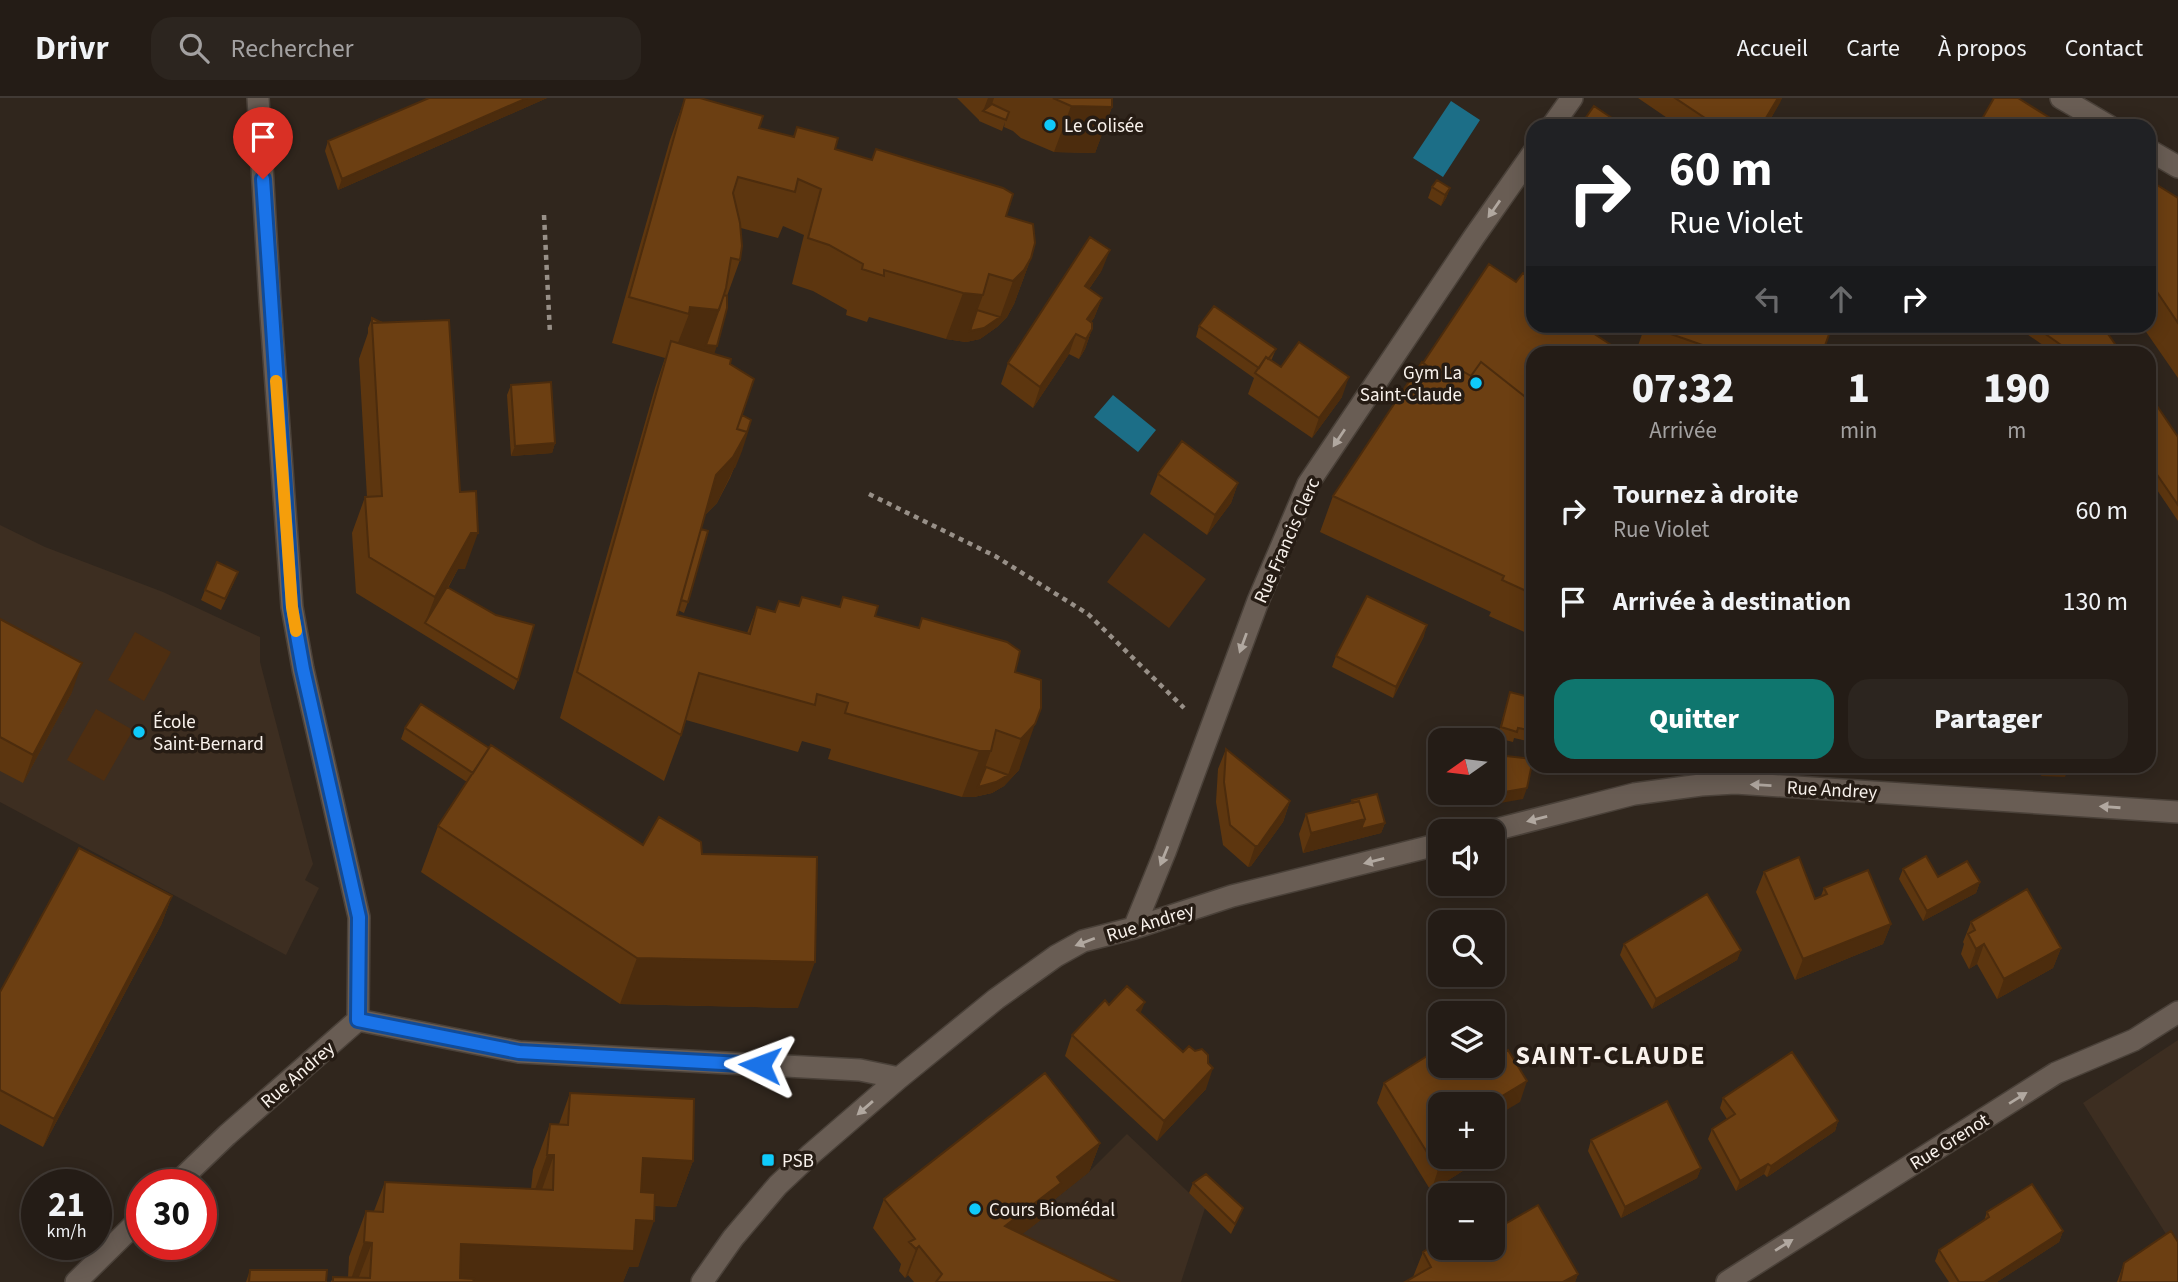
<!DOCTYPE html>
<html lang="fr">
<meta charset="utf-8">
<style>
body{margin:0;font-family:"Source Sans 3",sans-serif;background:#2c251f;color:#f1f3f6;height:100vh;display:flex;flex-direction:column;font-size:26px;white-space:nowrap}
*{box-sizing:border-box;margin:0}
p{font-size:23px;color:#a3a1a1}
.icon{flex:none;width:38px;height:38px;fill:none;stroke:currentColor;stroke-width:2;stroke-linecap:round;stroke-linejoin:round}
.map{position:relative;flex:1;overflow:hidden}
.panel{position:absolute;left:1526px;top:248px;width:630px;height:427px;display:flex;flex-direction:column;background:#241c16;border-radius:21px;box-shadow:0 4px 18px #0003,0 0 0 2px #413a35}
.panel>*{flex:none}
.hud{position:absolute;left:1526px;top:21px;width:630px;height:214px;border-radius:21px;box-shadow:0 4px 18px #0003,0 0 0 2px #413a35;background:#202124;color:#fff;overflow:hidden}
.needle{width:46px;rotate:256deg}
.fabs{position:absolute;left:1428px;top:630px;display:grid;gap:14px}
.fabs a{display:grid;place-items:center;width:77px;height:77px;border-radius:14px;background:#241c16;box-shadow:0 4px 18px #0003,0 0 0 2px #413a35;font-size:35px}
.speed{position:absolute;left:21px;top:1071px;display:flex;gap:14px;font-size:35px;font-weight:700;text-align:center}
.speed>*{display:grid;place-content:center;width:91px;height:91px;border-radius:50%;background:#241c16;box-shadow:0 4px 18px #0003,0 0 0 2px #413a35;line-height:1}
.speed small{font-size:18px;font-weight:400}
.speed .limit{border:10px solid #d22;background:#fff;color:#111}
.pin{position:absolute;display:grid;place-items:center;width:60px;height:60px;color:#fff;margin:-72px -30px;border-radius:50% 50% 50% 0;rotate:-45deg;box-shadow:0 0 7px #0007}
.pin .icon{rotate:45deg}
.me{position:absolute;width:77px;margin:-38px;rotate:273deg;stroke-linejoin:round;filter:drop-shadow(0 0 5px #0008)}
.turn{display:flex;align-items:center;gap:24px;height:147px;padding:0 28px;font-size:32px}
.turn .icon{width:91px;height:91px;stroke-width:2.5}
.turn b{display:block;font-size:49px;line-height:60px}
.lanes{display:flex;align-items:center;height:66px;padding:0 28px;background:#0003;justify-content:center;gap:35px;direction:ltr}
.lanes .off{opacity:.35}
.eta{display:flex;justify-content:space-evenly;align-items:center;height:119px;text-align:center}
.eta b{font-size:42px;font-weight:800;line-height:49px}
.action{display:flex;gap:14px;margin-top:auto;padding:14px 28px}
.action a{flex:1;height:80px;border-radius:21px;background:#0f766e;color:#fff;font-size:28px;font-weight:800;line-height:80px;text-align:center}
.action a+a{background:#2c251f;color:#f1f3f6}
ul{padding:0;list-style:none}
li{display:flex;align-items:center;gap:21px;height:91px;padding:0 28px}
li div{flex:1}
li b{display:block;font-size:26px}
li em{font-style:normal}
header{display:flex;align-items:center;gap:42px;box-sizing:border-box;height:98px;padding:0 35px;background:#241c16;border-bottom:2px solid #413a35}
header strong{font-size:33px}
nav{display:flex;gap:38px;margin-inline-start:auto;font-size:24px}
.search{width:490px;height:63px;background:#2c251f;display:flex;align-items:center;gap:18px;box-sizing:border-box;padding:0 24px;border-radius:21px;color:#a3a1a1;font-size:26px}
.map>svg:first-child{display:block}
.built{fill:#3d2e21}
.green{fill:#4e2e11}
.water{fill:#1c6e87}
.lines{fill:none;stroke-linecap:round;stroke-linejoin:round}
.street-casing{stroke:#4a4139;stroke-width:24}
.path{stroke:#989088;stroke-width:4.5;stroke-dasharray:5 5;stroke-linecap:butt}
.street{stroke:#695d54;stroke-width:21}
.wall{fill:#5d360f}
.shaded-wall{fill:#4c2c0d}
.building{fill:#6c3f12;stroke:#4c2c0d;stroke-width:2}
.oneway{fill:#b1a8a0}
.route-casing{stroke:#114b97;stroke-width:18}
.route{stroke:#1a73e8;stroke-width:12}
.slow{stroke:#f59e0b;stroke-width:12}
.poi-dot{fill:#0fcafa;stroke:#261c14;stroke-width:2.5}
.labels{text-anchor:middle;stroke-width:7;stroke-linejoin:round;paint-order:stroke}
.poi-label{font-size:19px;fill:#f9f2ec;stroke:#261c14;text-anchor:start}
.street-label{font-size:19px;fill:#f9f2ec;stroke:#261c14}
.district-label{font-size:26px;font-weight:bold;letter-spacing:2px;fill:#f9f2ec;stroke:#261c14}
</style>
<header>
<strong>Drivr</strong>
<div class="search"><svg class="icon" aria-label="search" viewBox="0 0 24 24"><circle cx="10" cy="10" r="6"/><path d="M15 15l6 6"/></svg>Rechercher</div>
<nav><a>Accueil</a><a>Carte</a><a>À propos</a><a>Contact</a></nav>
</header>
<div class="map">
<svg width="2178" height="1184" viewBox="0 0 2178 1184">
<rect width="100%" height="100%" fill="#30261d"/>
<path class="built" d="M0 427 45 449 163 494 260 539V564L313 766 305 782 319 790 286 857 0 704Z
M2178 942V1155L2083 1005Z
M1127 1036 1205 1110 1181 1184H959L1046 1108 1089 1074Z"/>
<path class="green" d="M1144 435 1206 481 1169 530 1107 484Z
M135 534 171 554 144 603 108 582Z
M96 611 133 632 104 683 67 662Z"/>
<path class="water" d="M1451 3 1480 22 1443 79 1413 60Z
M1113 297 1156 332 1138 354 1094 319Z"/>
<g class="lines">
<g class="street-casing">
<path id="street" d="M258 0 270 204 292 509 303 571 359 819 358 922
M2061 0 2109 28
M1552 28 1572 0
M2149 52 2178 69
M1490 733 1634 696 1701 687 1735 685 2178 714
M1134 830 1165 754 1258 503 1308 386 1474 139 1533 55
M358 922 519 954 860 972 899 980
M175 1087 227 1037 358 922
M76 1184 142 1119
M702 1184 733 1140 778 1087 811 1056 899 980 996 901 1056 858 1083 843 1134 830 1232 798 1440 746
M1727 1184 2056 975 2134 942 2178 914"/>
</g>
<path class="path" d="M544 117 550 236
M869 396 995 458 1088 516 1184 610"/>
<use href="#street" class="street"/>
</g>
<path class="wall" d="M429 0H547L338 92 325 53 328 43Z
M685 0 759 30 793 39 797 29 835 51 872 62 876 51 1006 118 1031 160 1014 206 1007 219 997 229 980 241 966 244 946 241 869 219 867 224 846 217 847 212 813 193 792 186 804 137 783 128 778 140 741 130 740 162 727 198 714 256 730 266 742 317 741 353 730 380 717 405 705 417 701 431 688 504 684 515 678 512 677 517 747 535 757 509 775 514 798 508 839 509 843 499 875 518 1015 574 1041 582 1019 672 1004 688 992 695 974 699H962L828 661 831 651 802 643 798 654 686 622 681 637 664 683 560 620 655 290 665 260 612 245 670 42Z
M957 0H1112V9L1095 55 1054 54 1021 40 1013 33 1004 29 1005 24 1002 33 979 23V22Z
M1638 0H1782L1770 22 1778 28H1679Z
M2149 82 2178 100V280L2142 228H2149Z
M1432 89 1450 90 1446 100 1441 108 1428 100Z
M1102 172 1089 191 1102 200 1094 220 1091 224 1092 231 1085 251 1079 261 1069 256 1033 310 1001 286 1008 265Z
M372 220 465 471H458L448 490 518 582 514 592 356 495 352 435 365 399H367L359 261 368 235V230Z
M1199 228 1276 251 1271 263 1281 269 1342 299 1312 340 1248 296 1254 280 1196 239Z
M1645 228H1832L1822 256H1635Z
M2026 228H2094L2122 256H2056L2024 234Z
M1533 256V538L1489 518 1491 514 1320 434 1333 398 1423 265Z
M511 287 555 345 552 355 511 358 507 297Z
M2149 296 2178 339V423L2149 380Z
M1158 376 1238 385 1231 405 1207 437 1150 396Z
M234 484 221 512 201 502 205 492Z
M0 521 72 594 23 685 0 673Z
M1424 538 1393 600 1332 569 1336 558Z
M1510 594 1533 600 1532 644 1514 640 1513 644 1497 640Z
M405 630 489 650 643 747 702 756 798 910 620 906 421 774 438 728 467 684 401 641Z
M1226 651 1290 703 1283 724 1251 768 1248 769 1223 747 1216 704 1218 671Z
M1352 702 1385 725 1381 735 1303 755 1299 736 1306 716 1351 705Z
M1903 771 1938 779 1980 784 1976 795 1923 823 1899 781Z
M1764 774 1815 801 1821 798 1824 790 1891 826 1883 846 1795 882 1756 794Z
M172 798 161 827 43 1049 0 1026V894Z
M1971 824 2061 850 2053 870 1997 901 1977 866 1969 871 1961 856 1964 846 1963 844Z
M1624 846 1741 852 1737 862 1652 911 1620 857Z
M1109 907 1141 915 1206 991 1157 1043 1065 958 1072 937Z
M1440 947V968L1520 1004 1493 1006 1440 1059H1479L1477 1064 1431 1093 1377 1005 1384 985 1439 951Z
M570 995 693 1063 676 1109 655 1108 638 1169H629L623 1184H331L333 1179 348 1180 349 1159 366 1113H374L385 1084 531 1091 533 1072 550 1026H559Z
M1723 1000 1838 1023 1835 1033 1767 1079 1764 1076 1736 1093 1708 1041 1712 1031 1727 1021 1720 1010Z
M1591 1042 1701 1070 1697 1080 1621 1120 1588 1053Z
M1100 1045 1089 1074 1055 1101 1051 1114 1022 1136 1120 1184H914L908 1177 905 1180 899 1173 901 1166 873 1130 884 1101Z
M1193 1085 1243 1110 1231 1136 1189 1095Z
M1987 1114 2063 1133 2059 1144 1997 1184H1949L1935 1163 1939 1152 1984 1123Z
M1423 1154 1451 1157 1578 1176 1575 1184H1405L1413 1179Z
M2124 1165 2178 1184H2117Z
M250 1172 326 1184H246Z"/>
<path class="shaded-wall" d="M527 0H547L338 92 342 81Z
M988 0H994L989 15 983 13Z
M1778 0H1782L1780 5 1766 28V20Z
M1071 8 1112 9 1095 55 1054 54Z
M1450 90 1446 100 1441 108 1445 97Z
M1110 152 1102 172 1077 208 1085 188Z
M1031 160 1014 206 1007 219 997 229 980 241 966 244 946 241 963 195 983 197 970 233 1000 219 1013 183Z
M1102 200 1094 220 1081 238 1087 221Z
M690 209 719 212 717 248 713 259 674 255 689 216Z
M1092 231 1085 251 1079 261 1086 241Z
M1076 236 1069 256 1033 310 1040 289Z
M1349 279 1342 299 1312 340 1319 320Z
M747 334 737 364 717 405 699 423 716 377Z
M555 345 552 355 511 358 515 348Z
M1238 385 1231 405 1207 437 1215 417Z
M471 435H478L465 471H458L427 526 425 525 435 499Z
M1427 527 1424 538 1393 600 1396 589Z
M82 565 72 594 23 685 33 657Z
M1035 626 1019 672 1004 688 992 695 974 699H962L979 653H991L978 689 1008 677 1021 641Z
M2149 648H2155L2152 659H2149Z
M2044 668 2069 669 2065 679 2041 678Z
M1527 690 1523 701 1489 707 1493 696Z
M1290 703 1283 724 1251 768 1248 769 1255 748Z
M1365 721 1385 725 1381 735 1303 755 1311 735Z
M1980 784 1976 795 1923 823 1927 813Z
M172 798 161 827 43 1049 54 1021Z
M1891 826 1883 846 1795 882 1803 861Z
M1984 846 1977 866 1969 871 1976 851Z
M2061 850 2053 870 1997 901 2004 881Z
M1741 852 1737 862 1652 911 1656 901Z
M637 860 815 864 798 910 620 906Z
M1145 904 1137 924V912Z
M1213 970 1206 991 1157 1043 1164 1023Z
M1527 983 1520 1004 1493 1020V1006H1489Z
M1838 1023 1835 1033 1767 1079 1771 1068Z
M1100 1045 1089 1074 1055 1101 1051 1114 995 1157 1005 1128 1057 1079Z
M547 1057H554L538 1103H531Z
M1460 1059H1479L1477 1064 1431 1093 1438 1072Z
M643 1060 693 1063 676 1109 626 1106Z
M1768 1066 1764 1076 1736 1093 1740 1083Z
M1701 1070 1697 1080 1621 1120 1625 1109Z
M636 1122 654 1123 638 1169H629L623 1184H448L461 1146Z
M2063 1133 2059 1144 1997 1184H1984Z
M364 1144 372 1145 357 1184H350Z
M919 1148 908 1177 905 1180 916 1151Z
M1578 1176 1575 1184H1563Z"/>
<path class="building" d="M429 0H527L342 81 328 43Z
M685 0H700L763 18 759 30 794 39 797 29 838 40 835 51 872 62 876 51 1003 90 1013 96 1006 118 1033 126 1035 145 1031 160 1024 172 1013 183 989 176 983 197 963 195 884 172V178L862 171 863 166 829 147 808 140 821 91 798 81 795 94 738 79 733 95 740 125 742 148 740 162 731 160 726 190 719 212 690 209 689 216 629 199Z
M1053 0H1112V9L1071 8Z
M1675 0H1778L1766 20 1778 28H1717Z
M1994 0H2018L2063 28H1978Z
M992 6 1009 14 1006 22 983 13Z
M1594 8 1622 27 1621 28H1580Z
M1437 82 1450 90 1445 97 1432 89Z
M2149 82 2178 100V225L2149 182Z
M1090 139 1110 152 1085 188 1102 200 1087 221 1092 225V231L1086 241 1076 236 1040 289 1008 265Z
M1489 166 1516 184 1523 175 1533 181V228H1582L1625 256H1533V305L1481 264 1471 278 1464 274 1457 283 1440 273 1438 276 1423 265Z
M724 197 727 198V210L717 248 706 247Z
M1214 208 1276 251 1268 261 1266 259 1259 270 1199 228Z
M977 212 1000 219 984 230 970 233Z
M372 220 382 225H372Z
M449 222 460 394 476 393 478 435H471L435 499 369 459 365 399 382 398 372 225Z
M1648 228H1832L1822 256H1728Z
M2034 228H2094L2108 236 2122 256H2074Z
M671 243 731 261 730 266 754 281 737 331 747 334 733 359 716 377 677 517 750 536 757 509 775 514 779 503 799 508 802 499 840 509 843 499 878 508 875 518 919 530 922 520 1007 544 1020 553 1015 574 1041 582V610L1035 626 1021 641 996 632 991 653H979L845 615 848 605 817 596 815 607 699 575 681 637 577 574Z
M1299 244 1349 279 1319 320 1255 275 1266 259 1281 269Z
M1422 264 1438 276 1440 273 1457 283 1464 274 1471 278 1481 264 1533 305V496L1502 482 1504 478 1333 398Z
M551 284 555 345 515 348 511 287Z
M2149 296 2178 339V407L2149 365Z
M742 317 751 322 741 353 734 370 747 334 737 331Z
M1182 343 1238 385 1215 417 1158 376Z
M701 431 708 433 688 504 681 502Z
M217 464 238 474 225 501 205 492Z
M447 489 496 517 534 527 518 582 425 525Z
M1367 498 1427 527 1396 589 1336 558Z
M0 521 82 565 33 657 0 639Z
M1510 594 1533 600V633L1518 630 1517 634 1501 629Z
M421 606 489 650 473 675 405 630Z
M2149 615H2157L2155 648H2149Z
M491 647 643 747 659 719 701 744 702 756 817 759 815 864 637 860 438 728Z
M1226 651 1290 703 1258 748H1255L1230 727 1224 684Z
M1506 658 1533 661 1527 690 1493 696Z
M986 669 1008 677 996 684 978 689Z
M1377 696 1385 725 1361 731 1365 721 1359 703 1353 705 1352 702Z
M1359 703 1365 721 1311 735 1306 716Z
M79 750 172 798 54 1021 0 992V894Z
M1926 758 1938 779 1967 763 1980 784 1927 813 1903 771Z
M1799 759 1815 801 1827 796 1824 790 1868 772 1891 826 1803 861 1764 774Z
M2027 791 2061 850 2004 881 1984 846 1976 851 1968 836 1975 832 1971 824Z
M1707 796 1741 852 1656 901 1624 846Z
M1127 888 1145 904 1137 912 1183 954 1189 948 1195 953 1202 951 1208 957V965L1213 970 1164 1023 1072 937 1105 902 1109 907Z
M1493 947 1499 957 1508 952 1527 983 1489 1006H1440V1059H1460L1438 1072 1384 985 1440 950V968H1493Z
M1792 954 1838 1023 1771 1068 1768 1066 1740 1083 1712 1031 1735 1016 1723 1000Z
M1045 975 1100 1045 1057 1079 1061 1085 1005 1128 1120 1184H936L942 1176 919 1148 916 1151 909 1144 915 1141 884 1101Z
M570 995 694 1001 693 1063 643 1060 641 1094 655 1095 654 1123 636 1122 634 1153 461 1146 460 1180 474 1181 473 1184H333V1179L370 1180 372 1145 364 1144 366 1113 383 1114 385 1084 553 1092 554 1057H547L550 1026 568 1027Z
M1667 1003 1701 1070 1625 1109 1591 1042Z
M1206 1076 1243 1110 1235 1126 1193 1085Z
M2032 1086 2063 1133 1984 1184H1959L1939 1152 1989 1119 1987 1114Z
M1538 1107 1578 1176 1563 1184H1405L1431 1169 1423 1154 1440 1143V1150H1447L1451 1157 1464 1150H1493V1133Z
M2171 1133 2178 1144V1184H2120L2124 1165Z
M250 1172H327L326 1184H249Z"/>
<defs><path id="oneway-solid" d="M-6-.8H1V-3.2L6.5 0L1 3.2V.8H-6Z" transform="scale(1.75)"/></defs>
<g class="oneway">
<use href="#oneway-solid" transform="translate(1494 111) rotate(125)"/>
<use href="#oneway-solid" transform="translate(1339 340) rotate(124)"/>
<use href="#oneway-solid" transform="translate(1243 545) rotate(110)"/>
<use href="#oneway-solid" transform="translate(1761 687) rotate(-177)"/>
<use href="#oneway-solid" transform="translate(2110 709) rotate(-176)"/>
<use href="#oneway-solid" transform="translate(1537 721) rotate(166)"/>
<use href="#oneway-solid" transform="translate(1164 758) rotate(112)"/>
<use href="#oneway-solid" transform="translate(1374 763) rotate(166)"/>
<use href="#oneway-solid" transform="translate(1085 844) rotate(159)"/>
<use href="#oneway-solid" transform="translate(2018 1000) rotate(-32)"/>
<use href="#oneway-solid" transform="translate(865 1010) rotate(139)"/>
<use href="#oneway-solid" transform="translate(1784 1147) rotate(-32)"/>
</g>
<g class="lines">
<g class="route-casing">
<path id="route" d="M263 81 292 509 303 571 359 819 358 922 519 954 760 967"/>
</g>
<use href="#route" class="route"/>
<path class="slow" d="M276 283 292 509 296 533"/>
</g>
<g class="poi-dot">
<circle cx="1050" cy="27" r="7"/>
<circle cx="1476" cy="285" r="7"/>
<circle cx="139" cy="634" r="7"/>
<rect x="761" y="1055" width="14" height="14" rx="3.5"/>
<circle cx="975" cy="1111" r="7"/>
</g>
<g class="labels">
<g class="poi-label">
<text x="1064" y="34">Le Colisée</text>
<text x="1462" y="281" text-anchor="end">Gym La<tspan x="1462" dy="22">Saint-Claude</tspan></text>
<text x="153" y="630">École<tspan x="153" dy="22">Saint-Bernard</tspan></text>
<text x="782" y="1069">PSB</text>
<text x="989" y="1118">Cours Biomédal</text>
</g>
<g class="street-label">
<text transform="translate(1286 442) rotate(-66)" y="7">Rue Francis Clerc</text>
<text transform="translate(1832 691) rotate(3)" y="7">Rue Andrey</text>
<text transform="translate(1150 824) rotate(-17)" y="7">Rue Andrey</text>
<text transform="translate(297 976) rotate(-41)" y="7">Rue Andrey</text>
<text transform="translate(1949 1043) rotate(-32)" y="7">Rue Grenot</text>
</g>
<g class="district-label">
<text x="1611" y="966">SAINT-CLAUDE</text>
</g>
</g>
</svg>
<div class="fabs">
<a><svg class="needle" viewBox="-14 -14 28 28"><path d="M0-13l5 13h-10z" fill="#e53935"/><path d="M0 13l5-13h-10z" fill="#a3a1a1"/></svg></a>
<a><svg class="icon" aria-label="sound" viewBox="0 0 24 24"><path d="M4 9h4l5-4v14l-5-4H4zM17 9q2 3 0 6"/></svg></a>
<a><svg class="icon" aria-label="search" viewBox="0 0 24 24"><circle cx="10" cy="10" r="6"/><path d="M15 15l6 6"/></svg></a>
<a><svg class="icon" aria-label="layers" viewBox="0 0 24 24"><path d="M12 4l9 5-9 5-9-5zM3 14l9 5 9-5"/></svg></a>
<a>+</a>
<a>−</a>
</div>
<div class="speed"><div>21<small>km/h</small></div><div class="limit">30</div></div>
<div class="pin" style="left:263px;top:81px;background:#d93025"><svg class="icon" aria-label="arrive" viewBox="0 0 24 24"><path d="M6 21V4h12l-3 4 3 4H6"/></svg></div>
<svg class="me" style="left:760px;top:967px" viewBox="-20 -20 40 40"><path d="M0-17L14 15 0 8-14 15z" fill="#1a73e8" stroke="#fff" stroke-width="4"/></svg>
<div class="hud">
<div class="turn"><svg class="icon" aria-label="right" viewBox="0 0 24 24"><path d="M7 20v-9h11M14 6l5 5-5 5"/></svg><div><b>60 m</b>Rue Violet</div></div>
<div class="lanes"><svg class="icon off" aria-label="left" viewBox="0 0 24 24"><path d="M17 20v-9H6M10 6l-5 5 5 5"/></svg><svg class="icon off" aria-label="ahead" viewBox="0 0 24 24"><path d="M12 20V5M6 11l6-6 6 6"/></svg><svg class="icon" aria-label="right" viewBox="0 0 24 24"><path d="M7 20v-9h11M14 6l5 5-5 5"/></svg></div>
</div>
<section class="panel">
<div class="eta">
<div><b>07:32</b><p>Arrivée</p></div>
<div><b>1</b><p>min</p></div>
<div><b>190</b><p>m</p></div>
</div>
<ul>
<li><svg class="icon" aria-label="right" viewBox="0 0 24 24"><path d="M7 20v-9h11M14 6l5 5-5 5"/></svg><div><b>Tournez à droite</b><p>Rue Violet</p></div><em>60 m</em></li>
<li><svg class="icon" aria-label="arrive" viewBox="0 0 24 24"><path d="M6 21V4h12l-3 4 3 4H6"/></svg><div><b>Arrivée à destination</b></div><em>130 m</em></li>
</ul>
<div class="action"><a>Quitter</a><a>Partager</a></div>
</section>
</div>
